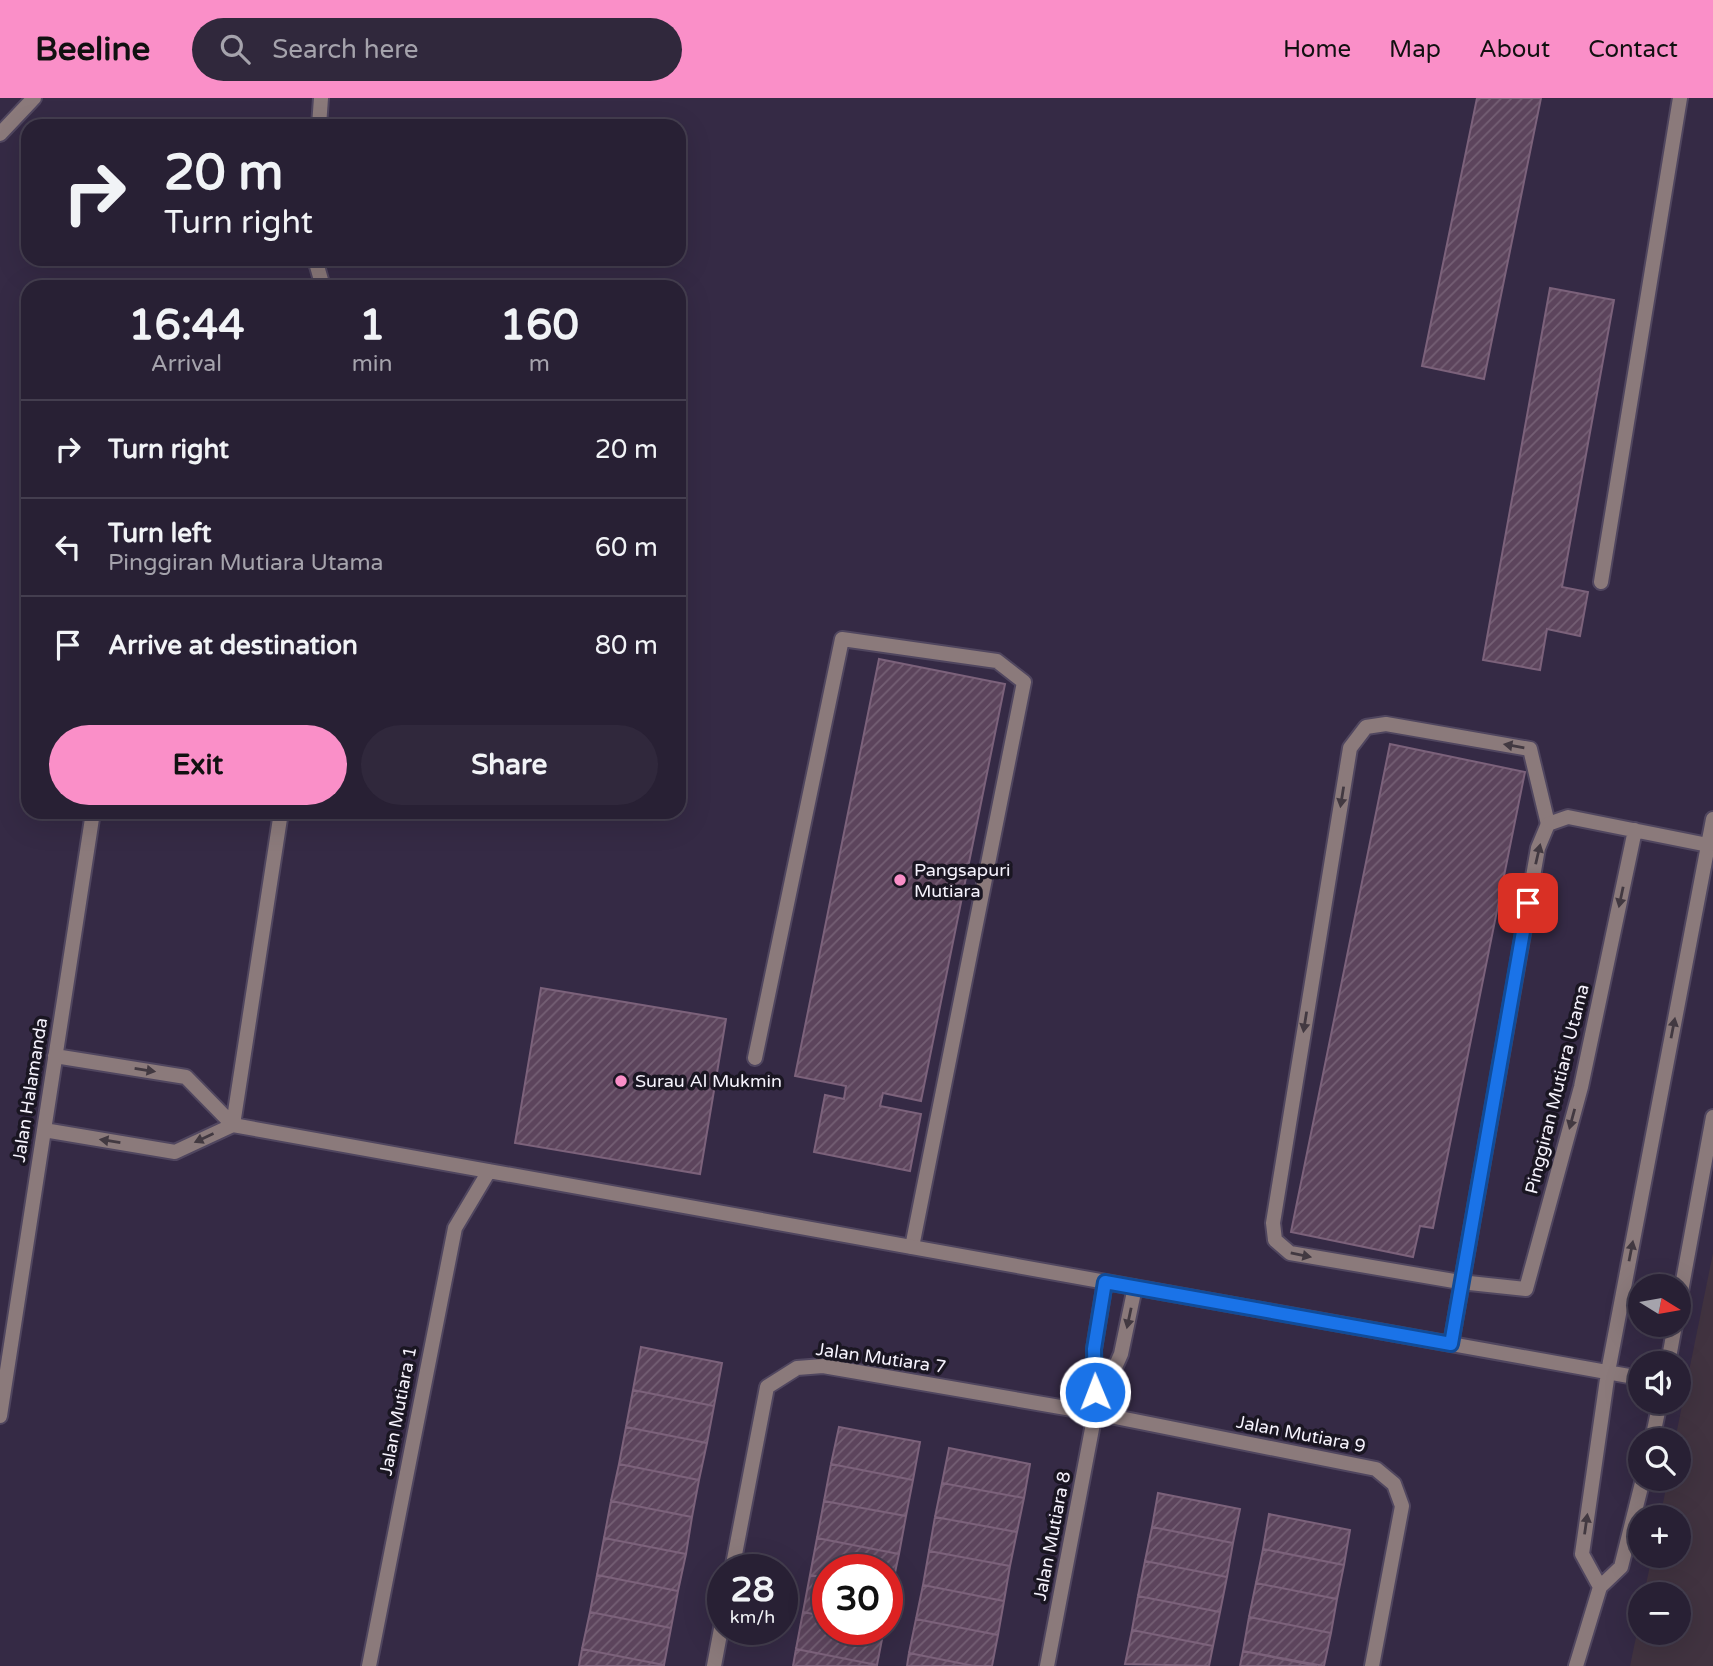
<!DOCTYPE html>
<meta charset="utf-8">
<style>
body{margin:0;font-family:"Varela Round",sans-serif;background:#30283c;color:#f1f3f6;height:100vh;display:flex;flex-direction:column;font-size:26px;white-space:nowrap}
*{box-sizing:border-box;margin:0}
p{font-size:23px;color:#a5a3ac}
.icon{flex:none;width:38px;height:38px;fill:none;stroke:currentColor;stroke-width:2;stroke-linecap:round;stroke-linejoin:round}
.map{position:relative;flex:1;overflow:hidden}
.details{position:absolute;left:21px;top:182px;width:665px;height:539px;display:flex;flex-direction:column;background:#282034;border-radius:21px;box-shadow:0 7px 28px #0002,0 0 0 2px #443e4f}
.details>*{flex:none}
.banner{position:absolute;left:21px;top:21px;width:665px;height:147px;border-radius:21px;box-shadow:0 7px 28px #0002,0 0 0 2px #443e4f;background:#282034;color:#f1f3f6;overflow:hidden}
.needle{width:46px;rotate:101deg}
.controls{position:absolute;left:1628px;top:1176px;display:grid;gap:14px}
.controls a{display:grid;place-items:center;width:63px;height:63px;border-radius:50%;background:#282034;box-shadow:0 7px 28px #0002,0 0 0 2px #443e4f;font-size:35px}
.speed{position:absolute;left:707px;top:1456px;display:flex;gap:14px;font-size:35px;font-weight:700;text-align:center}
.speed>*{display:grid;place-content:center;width:91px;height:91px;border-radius:50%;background:#282034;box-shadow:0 7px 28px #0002,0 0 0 2px #443e4f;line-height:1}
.speed small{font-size:18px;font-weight:400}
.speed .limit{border:10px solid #d22;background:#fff;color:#111}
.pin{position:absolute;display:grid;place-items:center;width:60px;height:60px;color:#fff;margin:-30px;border-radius:14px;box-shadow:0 4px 10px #0006}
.me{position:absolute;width:77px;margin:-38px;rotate:359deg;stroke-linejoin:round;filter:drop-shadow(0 0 5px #0008)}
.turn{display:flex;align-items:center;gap:24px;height:147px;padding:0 28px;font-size:32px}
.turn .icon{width:91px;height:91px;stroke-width:2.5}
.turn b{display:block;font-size:49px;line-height:60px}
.eta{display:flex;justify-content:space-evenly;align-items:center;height:119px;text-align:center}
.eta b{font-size:42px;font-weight:700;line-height:49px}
.action{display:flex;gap:14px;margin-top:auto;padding:14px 28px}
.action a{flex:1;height:80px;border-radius:42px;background:#fa8fc8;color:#111;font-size:28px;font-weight:700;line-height:80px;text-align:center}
.action a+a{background:#30283c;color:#f1f3f6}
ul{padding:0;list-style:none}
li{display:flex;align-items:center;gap:21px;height:98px;padding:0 28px;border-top:2px solid #443e4f}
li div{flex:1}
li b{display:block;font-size:26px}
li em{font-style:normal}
header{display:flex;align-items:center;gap:42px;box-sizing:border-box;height:98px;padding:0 35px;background:#fa8fc8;color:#111}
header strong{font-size:33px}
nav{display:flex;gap:38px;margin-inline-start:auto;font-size:24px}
.search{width:490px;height:63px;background:#30283c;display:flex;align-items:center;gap:18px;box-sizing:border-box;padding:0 24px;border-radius:38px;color:#a5a3ac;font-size:26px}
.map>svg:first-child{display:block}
.education{fill:#413340}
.building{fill:url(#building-hatch);stroke:#7c627b;stroke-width:2}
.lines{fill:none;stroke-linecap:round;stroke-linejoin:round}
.lane-casing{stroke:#50465f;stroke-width:18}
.street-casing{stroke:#50465f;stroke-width:18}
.lane{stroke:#8b7a7b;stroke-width:14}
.street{stroke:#8b7a7b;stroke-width:14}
.oneway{fill:#423941}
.route-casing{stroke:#114b97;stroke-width:18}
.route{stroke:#1a73e8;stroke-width:12}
.poi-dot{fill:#fa8fc8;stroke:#1a1622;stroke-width:2.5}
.labels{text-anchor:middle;stroke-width:7;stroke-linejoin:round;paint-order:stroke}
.poi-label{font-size:18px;fill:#f5f2fc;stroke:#1a1622;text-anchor:start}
.street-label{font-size:18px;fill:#f5f2fc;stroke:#1a1622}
</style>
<header>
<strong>Beeline</strong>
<div class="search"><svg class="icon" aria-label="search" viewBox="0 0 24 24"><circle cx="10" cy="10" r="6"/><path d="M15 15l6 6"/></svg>Search here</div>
<nav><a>Home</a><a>Map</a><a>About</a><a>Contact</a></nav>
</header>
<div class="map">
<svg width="1713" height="1568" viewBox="0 0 1713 1568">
<defs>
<pattern id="building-hatch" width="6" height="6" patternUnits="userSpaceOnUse" patternTransform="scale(1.75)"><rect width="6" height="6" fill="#5c445c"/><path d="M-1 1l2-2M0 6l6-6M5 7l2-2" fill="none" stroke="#745f74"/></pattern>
</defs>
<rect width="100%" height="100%" fill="#352a45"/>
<path class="education" d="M1713 1155V1568H1630L1640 1520V1535H1678V1496H1644L1652 1458H1678V1419H1660L1668 1381H1678V1342H1675Z"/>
<path class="building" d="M1477 0H1541L1484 281 1422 268Z
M1550 190 1614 202 1562 489 1588 494 1580 538 1547 531 1540 572 1483 562Z
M879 561 1005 586 921 1003 883 995 880 1008 921 1016 910 1073 814 1054 825 997 844 1001 846 988 795 978Z
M1390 646 1525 674 1433 1130 1420 1128 1413 1159 1291 1134Z
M541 890 726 921 700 1076 515 1045Z
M641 1249 722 1265 714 1308 633 1292Z
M633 1292 714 1308 707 1345 626 1329Z
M626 1329 707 1345 699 1382 619 1366Z
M839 1329 920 1344 913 1382 831 1366Z
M949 1350 1030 1366 1024 1400 942 1385Z
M619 1366 699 1382 692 1419 611 1403Z
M831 1366 913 1382 906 1418 824 1403Z
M942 1385 1024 1400 1017 1434 935 1419Z
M1158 1395 1240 1411 1233 1445 1152 1429Z
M611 1403 692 1419 686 1456 604 1440Z
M824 1403 906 1418 899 1456 817 1440Z
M1269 1416 1350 1432 1344 1467 1263 1451Z
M935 1419 1017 1434 1010 1468 929 1453Z
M1152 1429 1233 1445 1227 1479 1145 1463Z
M604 1440 686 1456 678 1493 597 1477Z
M817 1440 899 1456 891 1493 887 1492V1472H828V1480L810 1477Z
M1263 1451 1344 1467 1337 1501 1256 1485Z
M929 1453 1010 1468 1004 1503 923 1487Z
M1145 1463 1227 1479 1220 1514 1138 1498Z
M597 1477 678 1493 671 1530 590 1514Z
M810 1477 828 1480V1519L803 1514Z
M1256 1485 1337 1501 1331 1535 1249 1519Z
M923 1487 1004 1503 998 1537 916 1521Z
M1138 1498 1220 1514 1213 1548 1132 1532Z
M590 1514 671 1530 664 1567 582 1551Z
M803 1514 828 1519V1531H884L877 1567 796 1551Z
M1249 1519 1331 1535 1324 1568 1243 1553Z
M916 1521 998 1537 992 1568H974L909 1555Z
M1132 1532 1213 1548 1209 1568 1125 1566Z
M582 1551 664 1567V1568H579Z
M796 1551 877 1567V1568H793Z
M1243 1553 1317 1568H1240Z
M909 1555 974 1568H907Z"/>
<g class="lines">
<g class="lane-casing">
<path id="lane" d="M0 36 34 0
M1601 484 1680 0
M755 960 842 541 997 563 1024 584 912 1149
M1460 1184 1290 1155 1275 1142 1273 1125 1350 650 1366 629 1386 626 1530 651 1548 726"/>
</g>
<g class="street-casing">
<path id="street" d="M319 28 321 0
M315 161 323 189
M55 958 186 979 233 1027 1640 1280
M233 1027 281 714
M44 1032 175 1054 233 1027
M1460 1184 1526 1191 1581 989 1635 732
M1678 1210 1713 1019
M1451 1246 1538 750 1548 726 1568 719 1708 747
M1668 1265 1675 1227
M1097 1310 1121 1256 1135 1189
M0 1318 93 714
M1652 1342 1660 1304
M732 1472 767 1289 797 1270 823 1268 1095 1315 1376 1371 1394 1386 1402 1408 1372 1568
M1600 1489 1582 1456 1608 1274 1713 721
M369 1568 455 1130 489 1073
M714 1568 723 1520
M1047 1568 1095 1315 1094 1251 1105 1184
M1576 1568 1600 1489 1621 1469 1643 1381"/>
</g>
<use href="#lane" class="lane"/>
<use href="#street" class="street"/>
</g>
<defs><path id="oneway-solid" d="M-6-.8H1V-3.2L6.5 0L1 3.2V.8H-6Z" transform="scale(1.75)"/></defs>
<g class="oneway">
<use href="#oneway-solid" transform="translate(1514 648) rotate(-170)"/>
<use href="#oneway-solid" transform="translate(1342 699) rotate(99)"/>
<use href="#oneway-solid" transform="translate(1538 756) rotate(-77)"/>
<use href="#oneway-solid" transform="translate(1621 799) rotate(102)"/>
<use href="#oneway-solid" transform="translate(1305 924) rotate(99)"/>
<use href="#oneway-solid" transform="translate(1673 930) rotate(-79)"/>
<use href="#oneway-solid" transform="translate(145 972) rotate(9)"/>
<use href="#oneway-solid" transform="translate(1572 1021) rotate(105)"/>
<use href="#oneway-solid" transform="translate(204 1040) rotate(155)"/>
<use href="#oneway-solid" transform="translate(110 1043) rotate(-171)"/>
<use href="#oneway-solid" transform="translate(1631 1153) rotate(-79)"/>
<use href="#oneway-solid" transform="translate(1301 1157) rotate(12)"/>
<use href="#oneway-solid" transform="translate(1129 1220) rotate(102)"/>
<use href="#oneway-solid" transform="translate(1586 1426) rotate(-82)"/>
</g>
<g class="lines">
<g class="route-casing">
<path id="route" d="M1095 1294 1094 1251 1105 1184 1451 1246 1528 805"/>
</g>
<use href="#route" class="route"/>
</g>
<g class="poi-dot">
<circle cx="900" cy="782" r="7"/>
<circle cx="621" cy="983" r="7"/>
</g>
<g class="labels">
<g class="poi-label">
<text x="914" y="778">Pangsapuri<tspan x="914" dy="21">Mutiara</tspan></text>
<text x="635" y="989">Surau Al Mukmin</text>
</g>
<g class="street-label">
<text transform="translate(1557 991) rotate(-76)" y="6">Pinggiran Mutiara Utama</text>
<text transform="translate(30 992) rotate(-81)" y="6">Jalan Halamanda</text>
<text transform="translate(881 1260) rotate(8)" y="6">Jalan Mutiara 7</text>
<text transform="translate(398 1313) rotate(-79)" y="6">Jalan Mutiara 1</text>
<text transform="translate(1301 1336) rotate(11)" y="6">Jalan Mutiara 9</text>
<text transform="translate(1052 1438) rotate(-79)" y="6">Jalan Mutiara 8</text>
</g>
</g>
</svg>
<div class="controls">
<a><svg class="needle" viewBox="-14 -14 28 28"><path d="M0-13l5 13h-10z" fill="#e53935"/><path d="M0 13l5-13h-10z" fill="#a5a3ac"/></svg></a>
<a><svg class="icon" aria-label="sound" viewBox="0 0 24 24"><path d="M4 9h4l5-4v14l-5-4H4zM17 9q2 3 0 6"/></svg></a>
<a><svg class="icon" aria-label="search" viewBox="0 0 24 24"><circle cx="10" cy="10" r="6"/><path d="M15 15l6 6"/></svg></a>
<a>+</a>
<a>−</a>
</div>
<div class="speed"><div>28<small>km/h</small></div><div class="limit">30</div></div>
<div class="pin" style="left:1528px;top:805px;background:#d93025"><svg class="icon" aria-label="arrive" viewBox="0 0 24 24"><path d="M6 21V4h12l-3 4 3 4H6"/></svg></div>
<svg class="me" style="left:1095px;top:1294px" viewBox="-20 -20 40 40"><circle r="17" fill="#1a73e8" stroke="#fff" stroke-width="3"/><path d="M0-11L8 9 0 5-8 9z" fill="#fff"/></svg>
<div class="banner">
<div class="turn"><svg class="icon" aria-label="right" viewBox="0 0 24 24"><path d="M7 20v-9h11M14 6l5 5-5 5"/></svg><div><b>20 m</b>Turn right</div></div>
</div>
<section class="details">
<div class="eta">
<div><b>16:44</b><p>Arrival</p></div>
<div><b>1</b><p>min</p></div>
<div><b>160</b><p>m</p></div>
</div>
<ul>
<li><svg class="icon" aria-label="right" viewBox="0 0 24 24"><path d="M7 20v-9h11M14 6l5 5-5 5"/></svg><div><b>Turn right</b></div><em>20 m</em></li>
<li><svg class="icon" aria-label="left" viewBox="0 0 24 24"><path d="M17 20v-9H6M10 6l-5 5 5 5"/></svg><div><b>Turn left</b><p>Pinggiran Mutiara Utama</p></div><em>60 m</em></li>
<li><svg class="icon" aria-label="arrive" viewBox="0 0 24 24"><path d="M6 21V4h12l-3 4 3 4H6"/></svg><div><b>Arrive at destination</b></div><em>80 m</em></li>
</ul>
<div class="action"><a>Exit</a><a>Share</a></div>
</section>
</div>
